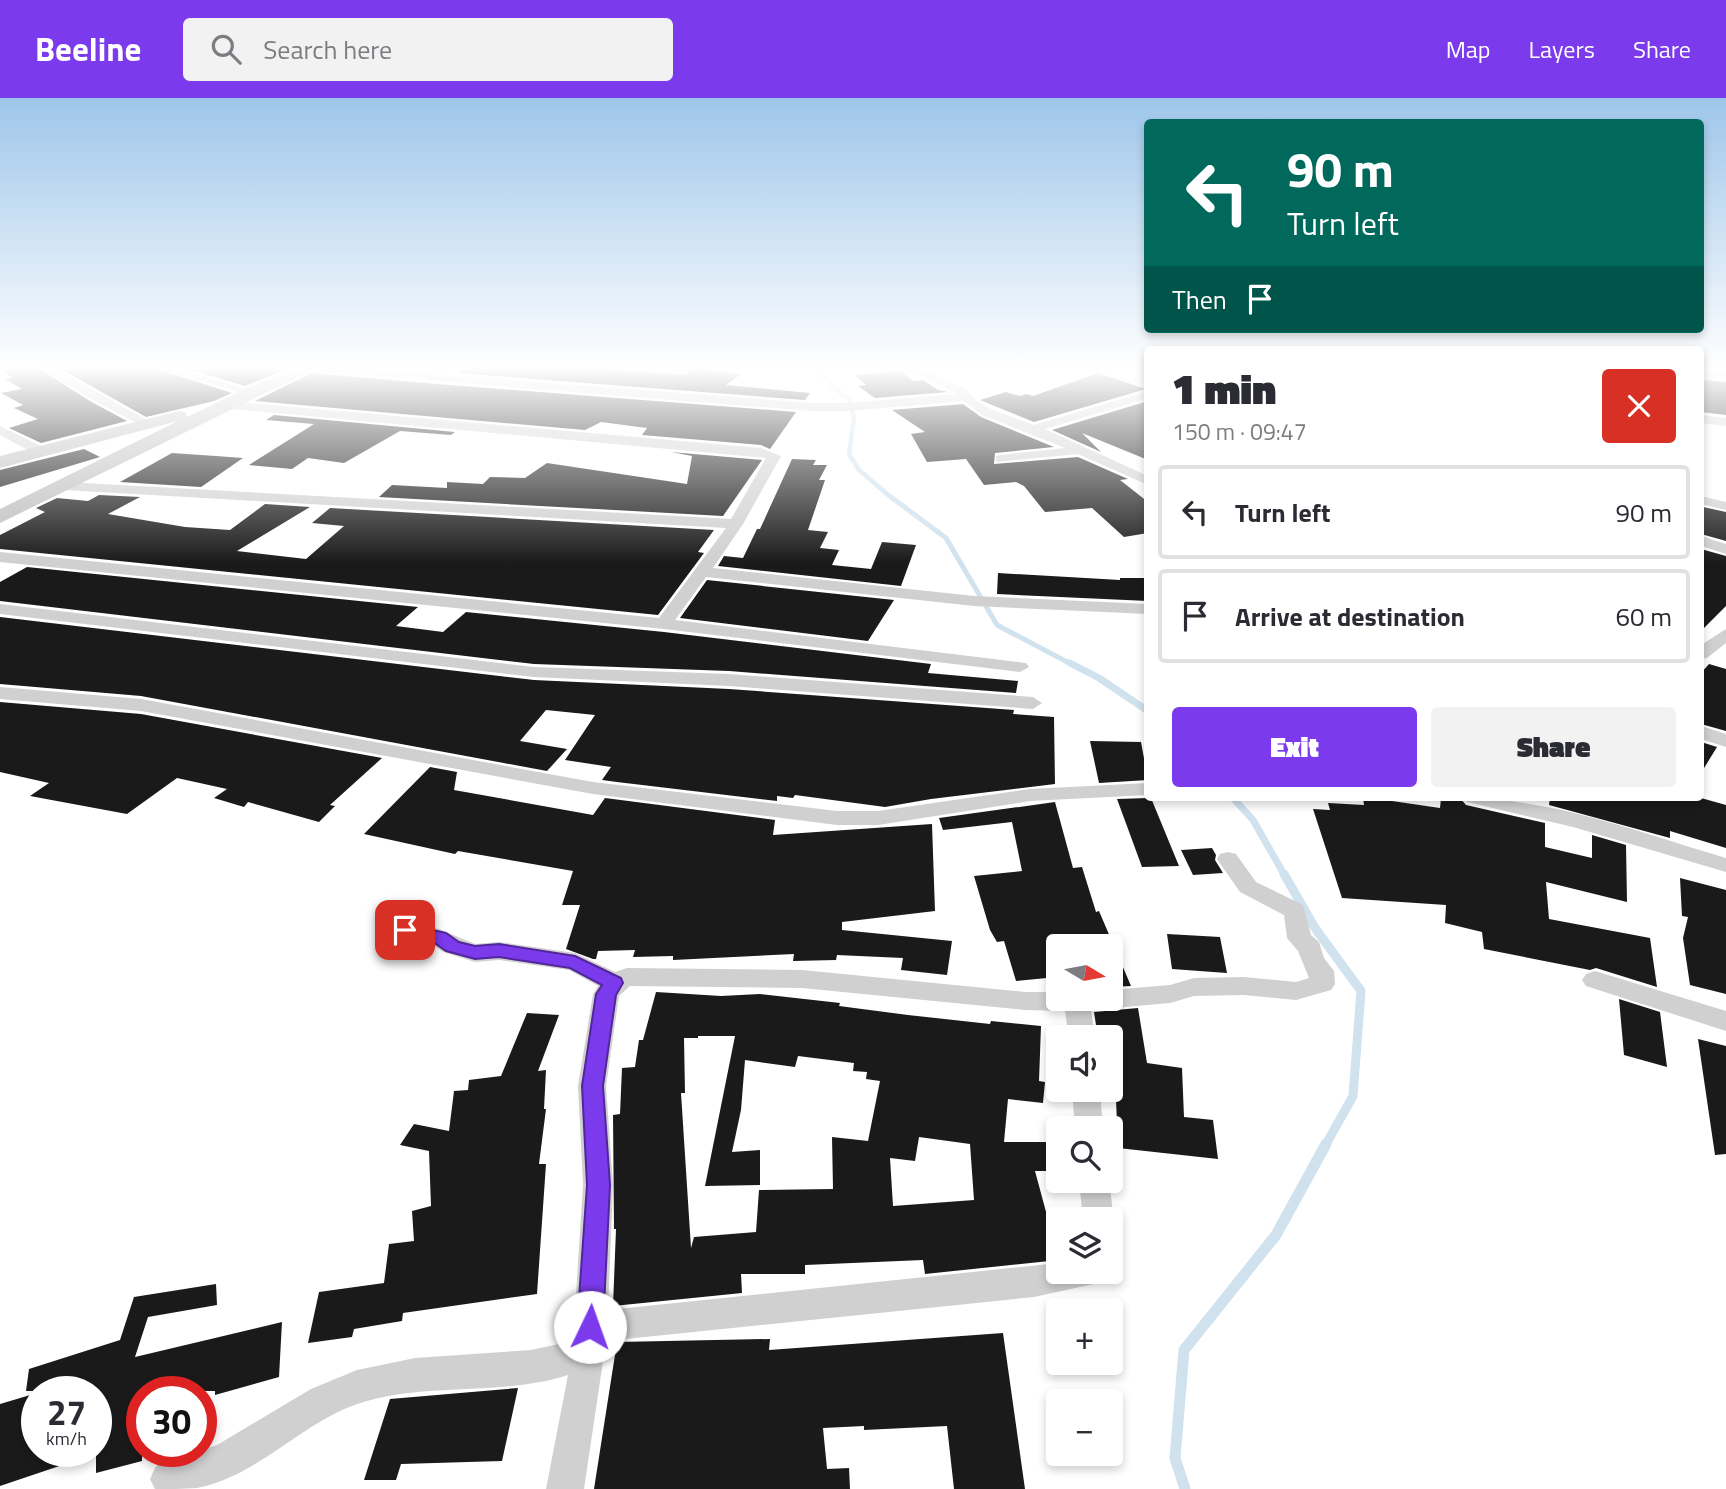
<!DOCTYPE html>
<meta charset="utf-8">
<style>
body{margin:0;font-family:"Titillium Web",sans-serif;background:#f2f2f3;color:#2b2b33;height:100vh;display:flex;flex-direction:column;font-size:26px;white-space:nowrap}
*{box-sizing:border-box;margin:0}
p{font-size:23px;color:#7c7c81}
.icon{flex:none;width:38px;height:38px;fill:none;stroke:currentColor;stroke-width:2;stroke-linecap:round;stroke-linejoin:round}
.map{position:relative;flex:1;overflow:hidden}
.details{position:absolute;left:1144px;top:248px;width:560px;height:455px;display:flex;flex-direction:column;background:#fff;border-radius:7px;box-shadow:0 4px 10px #0003}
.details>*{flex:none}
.banner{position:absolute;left:1144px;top:21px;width:560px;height:214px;border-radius:7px;box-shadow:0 4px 10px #0003;background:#00695c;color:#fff;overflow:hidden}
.needle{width:46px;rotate:100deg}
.buttons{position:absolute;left:1046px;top:836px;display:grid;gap:14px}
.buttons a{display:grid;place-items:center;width:77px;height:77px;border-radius:7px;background:#fff;box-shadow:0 4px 10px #0003;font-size:35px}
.speed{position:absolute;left:21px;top:1278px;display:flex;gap:14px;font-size:35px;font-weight:700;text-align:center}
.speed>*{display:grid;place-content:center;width:91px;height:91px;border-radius:50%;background:#fff;box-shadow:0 4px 10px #0003;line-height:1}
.speed small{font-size:18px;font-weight:400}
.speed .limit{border:10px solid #d22;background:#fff;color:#111}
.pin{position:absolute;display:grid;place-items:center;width:60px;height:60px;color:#fff;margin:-30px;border-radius:14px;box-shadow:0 4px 10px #0006}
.me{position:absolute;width:77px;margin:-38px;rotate:3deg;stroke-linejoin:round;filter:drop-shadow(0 0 5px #0008)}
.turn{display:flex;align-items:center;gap:24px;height:147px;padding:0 28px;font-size:32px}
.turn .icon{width:91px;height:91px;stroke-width:2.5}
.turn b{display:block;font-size:49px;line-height:60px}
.then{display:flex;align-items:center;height:66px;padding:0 28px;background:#0003;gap:14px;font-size:26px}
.round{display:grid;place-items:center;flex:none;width:74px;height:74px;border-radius:7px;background:#f2f2f3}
.headline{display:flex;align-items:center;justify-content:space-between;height:119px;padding:0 28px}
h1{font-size:42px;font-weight:800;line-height:52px}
.button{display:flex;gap:14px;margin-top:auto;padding:14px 28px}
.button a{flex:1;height:80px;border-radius:7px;background:#7c3aed;color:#fff;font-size:28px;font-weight:800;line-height:80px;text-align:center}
.button a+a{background:#f2f2f3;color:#2b2b33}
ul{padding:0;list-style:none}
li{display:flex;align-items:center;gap:21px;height:94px;margin:0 14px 10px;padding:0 14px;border:4px solid #e1e1e2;border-radius:7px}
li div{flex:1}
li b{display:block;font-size:26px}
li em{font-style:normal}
header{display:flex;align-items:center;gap:42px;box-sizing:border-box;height:98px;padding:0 35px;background:#7c3aed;color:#fff}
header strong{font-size:33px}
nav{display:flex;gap:38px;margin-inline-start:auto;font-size:24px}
.search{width:490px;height:63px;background:#f2f2f3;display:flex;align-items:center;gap:18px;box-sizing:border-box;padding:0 24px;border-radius:7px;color:#7c7c81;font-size:26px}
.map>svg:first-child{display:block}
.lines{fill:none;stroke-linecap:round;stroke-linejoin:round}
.stream-far4{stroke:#cfe2ee;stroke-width:4.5}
.stream-far3{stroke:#cfe2ee;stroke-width:5}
.stream-far2{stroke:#cfe2ee;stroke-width:7}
.stream-far1{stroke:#cfe2ee;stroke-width:9}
.stream{stroke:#cfe2ee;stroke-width:11}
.building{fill:#1a1a1a;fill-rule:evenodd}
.street{fill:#d0d0d0;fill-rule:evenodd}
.secondary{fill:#bdbdbd;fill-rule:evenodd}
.route{fill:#7c3aed;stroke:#51269a;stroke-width:2}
</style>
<header>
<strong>Beeline</strong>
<div class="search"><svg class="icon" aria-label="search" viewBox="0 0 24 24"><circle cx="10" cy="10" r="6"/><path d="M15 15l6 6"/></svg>Search here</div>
<nav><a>Map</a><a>Layers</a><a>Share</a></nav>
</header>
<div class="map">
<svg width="1726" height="1391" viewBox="0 0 1726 1391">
<rect width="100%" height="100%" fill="#fff"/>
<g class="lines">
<path class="stream-far4" d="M817 270 833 289 850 302 854 320 849 356 859 372 893 401"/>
<path class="stream-far3" d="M891 399 946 440 997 527 1073 567"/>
<path class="stream-far2" d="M1070 565 1099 580 1148 613
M1233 700 1253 722 1285 778"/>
<path class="stream-far1" d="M1284 776 1315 830 1361 893 1353 998 1325 1048"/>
<path class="stream" d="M1185 1391 1175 1360 1184 1252 1276 1137 1326 1046"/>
</g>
<path class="building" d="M0 270H38L90 303 127 323 41 345 9 330 38 321 14 310 23 307 1 295 22 291 5 281 13 280Z
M59 270H154L232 295 214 303 146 319Z
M184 270H289L245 288Z
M474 270H598L685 277 693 270 741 276 726 287 810 295 805 302 457 275Z
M901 273 913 283 923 282 938 292 948 294 875 300 858 288 866 287 855 277Z
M312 275 437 286 796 314 770 351 761 347 642 337 647 330 601 324 585 332 255 303Z
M1098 275 1146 291 1034 324 980 302 1006 294 1020 298 1026 296 1033 298Z
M1704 282 1726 284V317L1701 314V289Z
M1148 303V362L1082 335 1101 354 1052 332Z
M963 306 981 319 1054 349 995 355 994 366 1078 359 1128 381 1120 382 1148 404V435L1124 439 1092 410 1045 414 1024 388 1016 384 984 387 966 361 927 364 911 336 925 334 892 312Z
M274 317 455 334 451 337 400 333 344 365 308 360 292 371 249 367 314 326 266 322Z
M84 351 100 359 0 389V372Z
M671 354 762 362 723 418 379 399 392 387 447 390V384L483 386 490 379 525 380 547 365 687 386 692 358Z
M172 355 216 358 243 360 201 389 120 384Z
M792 361 816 362 813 367H827L819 382H825L808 432 828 434 820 450 839 452 832 467 871 471 882 444 916 447 901 488 718 468 724 458 743 460 757 431H760Z
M99 397 140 399 108 416 185 429 230 432 265 406 310 409 237 453 306 461 344 428 312 425 330 410 714 432 698 454 704 455 658 517 0 451V437L45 414 36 410 57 400 88 403Z
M1703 409 1726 414V443L1701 436Z
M1701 451 1726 458V508L1701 533Z
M27 469 418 509 396 528 443 534 466 514 664 534 931 566 928 575 1018 583 1016 595 729 573 534 566 0 503V484Z
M998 475 1120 482V480H1148V503L997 496Z
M707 482 894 502 868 543 680 520Z
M0 519 534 582 729 591 1014 612 1013 616 1054 619 1055 686 931 701 885 709 795 697 793 700 777 698V703L617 684 602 682 611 669 565 662 595 617 546 612 520 643 567 651 547 673 141 598 0 586Z
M1709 566 1726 571V633L1701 626V575Z
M0 604 141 616 382 660 330 707 335 708 319 724 248 704 244 709 214 700 227 691 177 680 127 716 30 698 49 685 0 674Z
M1090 643 1141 644 1148 682 1099 685Z
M1701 644 1717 649 1701 675Z
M430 669 457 674 454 692 593 717 605 700 775 722 773 737 932 726 935 813 842 824V832L952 843 947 877 901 872 903 860 837 857 836 862 793 863 794 856 673 862V858L633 859 635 852 598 853 596 861H593L566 851 580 807H562L573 773 458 753 455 756 364 736Z
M1148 700H1151L1179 768 1142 769 1117 701Z
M1363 700H1384L1385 702 1440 710 1441 700H1460L1466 707 1545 725V749L1592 760V737L1626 747 1627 804 1546 784 1549 821 1650 840 1657 889 1596 870 1590 872 1484 851 1482 834 1445 825 1446 807 1342 800 1313 711 1330 712 1328 705 1364 707Z
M1550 700H1701L1726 707V750L1670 733V740L1549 707Z
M1055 704 1073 770 1082 769 1096 814 1099 813 1131 888 1111 889V849H1046L1057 879 1016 883 1004 843 997 844 990 832 974 778 1022 773 1012 724 943 732 939 720Z
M1212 750 1216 757 1215 762 1223 775 1193 777 1181 752Z
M1680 780 1726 792V896L1690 887 1683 840 1688 819 1682 818Z
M1167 836 1220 839 1227 875 1172 871Z
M656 894 721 898 760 896 840 905 839 908 908 917 990 926 991 923 1041 928 1039 983 1045 984 1043 1005 1008 1001 1004 1044H1053L1057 1073H1035L1059 1162 925 1176 923 1162 805 1167V1176H741L742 1195 613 1208 616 1131H614L613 1017 620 1016 622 970 635 969 639 942H643ZM698 938H735L705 1088 760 1087V1052L732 1054 741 1012 745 962 795 969 798 958 854 965 853 973 867 974 866 981 880 983 868 1043 832 1039 833 1091 759 1092 756 1134 694 1139 691 1150 681 995H685L684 940H698ZM919 1039 970 1046 974 1102 893 1108 890 1060 915 1063Z
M1619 901 1660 914 1667 969 1624 957Z
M1138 910 1147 965 1182 970 1184 1019 1213 1022 1218 1061 1118 1050 1116 1001H1111V940H1098L1094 914Z
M527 915 559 917 538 973 546 972 544 1011H546L539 1066H546L537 1196 403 1215 402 1223 354 1231 352 1239 308 1245 319 1194 384 1185 389 1146 414 1143 412 1113 431 1108 429 1053 400 1047 414 1026 449 1033 454 993 468 992 469 982 501 978Z
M1698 941 1726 948V1056L1715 1057Z
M216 1186 217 1207 148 1219 135 1259 282 1224 279 1279 215 1297V1293H142V1363L96 1375V1293H26L29 1271 120 1242 134 1199Z
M1003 1235 1025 1391H954L947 1328 864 1332V1328L823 1330 827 1371 849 1370 850 1391H594L617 1244 770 1241 769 1252Z
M518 1290 502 1363 401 1366 396 1382H364L390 1301Z
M37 1295V1353H95V1356L0 1388V1306Z"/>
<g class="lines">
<path class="street" d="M40 270H54L154 326 148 330 144 329 91 301Z
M157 270H175L245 291 239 294Z
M307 270H354L812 305H847L958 296 905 270H920L964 290 978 304 990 311 1034 327 1148 293V300L1045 331 1148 378V387L1078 356 996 364V358L1001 357 1065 350 982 317 964 303 847 313H812L313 273Z
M1701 273 1726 275V281L1701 279Z
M225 303 761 350 781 358 743 426 713 470 974 498 1148 506V516L974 508 706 479 675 522 1026 565 1029 569 1020 574 664 531 0 464V454L659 520 726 430 65 392 58 388 65 384 731 421 766 360 221 310V304Z
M1701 317 1726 320V328L1701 325Z
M0 328 45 350 46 353 45 356H35L0 337Z
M1701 398 1726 404V412L1701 406Z
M1701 438 1726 446V456L1701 448Z
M0 506 534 569 729 576 1033 599 1042 605 1033 611 729 588 534 579 0 516Z
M1726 531V545L1707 560 1701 561V547Z
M0 589 141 601 593 684 837 713H878L1030 691 1148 685V697L1030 703 878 727H837L593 696 141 613 0 601Z
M1701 628 1726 636V649L1701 641Z
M1463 700C1552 700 1641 735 1726 760V774L1573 729 1467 704Z
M1228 754 1236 756 1256 784 1303 807 1311 837 1319 844 1324 860 1334 873 1335 886 1331 892 1296 902 1244 897 1194 898 1170 905 1091 912 1095 940H1069L1065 913 1025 912 802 890 630 888 619 898 606 988 613 1087 608 1212 1059 1165V1174H1108L1103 1184 1034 1199 606 1243 584 1391H546L568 1277C500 1299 425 1283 357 1306 300 1326 258 1378 197 1390 184 1391 168 1391 155 1391L150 1381 156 1368 217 1347 311 1291 357 1272 415 1260 531 1252 573 1243 583 1087 578 988 593 896 598 888 569 872 499 862 475 864 443 854 432 846 396 838 393 832 396 826 405 824 439 831 475 846 499 844 575 855 615 874 627 870 802 872 1025 894H1059V901H1111V892L1170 887 1194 880 1244 879 1296 884 1309 880 1298 853 1287 840 1284 817 1240 794 1217 761 1220 756Z
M1595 873 1726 913V933L1586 888 1582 882 1586 876Z
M1072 992H1100L1103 1031H1075Z
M1079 1083H1109L1114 1122 1111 1129V1122H1083Z"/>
<path class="secondary" d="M296 270H317L0 425V411L178 323 0 370V358L179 313 185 314 187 319 247 290Z"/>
</g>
<linearGradient id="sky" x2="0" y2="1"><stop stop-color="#9ec6ea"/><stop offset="0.58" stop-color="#fff"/><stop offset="1" stop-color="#fff" stop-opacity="0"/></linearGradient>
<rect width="1726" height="465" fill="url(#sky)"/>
<path class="route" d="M405 826 446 835 459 844 475 848 499 846 575 858 621 880 623 885 616 897 603 988 610 1087 603 1229 599 1237 590 1241 581 1237 577 1229 587 1087 582 988 596 896 602 887 570 870 499 859 475 861 446 853 433 844 399 836 396 832 399 827Z"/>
</svg>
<div class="buttons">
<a><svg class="needle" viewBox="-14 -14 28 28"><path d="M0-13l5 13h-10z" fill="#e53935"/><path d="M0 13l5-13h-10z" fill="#7c7c81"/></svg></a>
<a><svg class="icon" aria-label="sound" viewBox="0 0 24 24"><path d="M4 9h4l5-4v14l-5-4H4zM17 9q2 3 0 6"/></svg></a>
<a><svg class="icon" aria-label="search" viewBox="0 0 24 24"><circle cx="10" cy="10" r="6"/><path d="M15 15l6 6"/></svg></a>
<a><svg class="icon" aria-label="layers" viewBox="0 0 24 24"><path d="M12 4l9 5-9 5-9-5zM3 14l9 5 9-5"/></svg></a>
<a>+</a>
<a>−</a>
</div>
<div class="speed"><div>27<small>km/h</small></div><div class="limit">30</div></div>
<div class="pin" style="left:405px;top:832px;background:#d93025"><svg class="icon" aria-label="arrive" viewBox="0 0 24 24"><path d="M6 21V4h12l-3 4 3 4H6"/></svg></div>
<svg class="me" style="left:590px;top:1229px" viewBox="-20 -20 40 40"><circle r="19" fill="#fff"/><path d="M0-13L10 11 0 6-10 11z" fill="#7c3aed"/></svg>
<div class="banner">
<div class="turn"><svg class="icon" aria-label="left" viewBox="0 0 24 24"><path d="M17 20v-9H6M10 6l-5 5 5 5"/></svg><div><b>90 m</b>Turn left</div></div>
<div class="then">Then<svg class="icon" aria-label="arrive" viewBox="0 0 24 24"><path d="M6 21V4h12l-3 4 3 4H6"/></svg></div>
</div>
<section class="details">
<div class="headline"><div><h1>1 min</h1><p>150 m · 09:47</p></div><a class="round" style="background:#d93025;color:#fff"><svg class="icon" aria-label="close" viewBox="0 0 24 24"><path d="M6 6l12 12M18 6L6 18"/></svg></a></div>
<ul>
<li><svg class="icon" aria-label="left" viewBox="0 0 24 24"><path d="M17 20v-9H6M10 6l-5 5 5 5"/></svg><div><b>Turn left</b></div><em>90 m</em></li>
<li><svg class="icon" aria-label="arrive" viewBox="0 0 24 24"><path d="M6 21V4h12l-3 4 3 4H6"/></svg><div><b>Arrive at destination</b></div><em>60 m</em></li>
</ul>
<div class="button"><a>Exit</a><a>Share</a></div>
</section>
</div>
